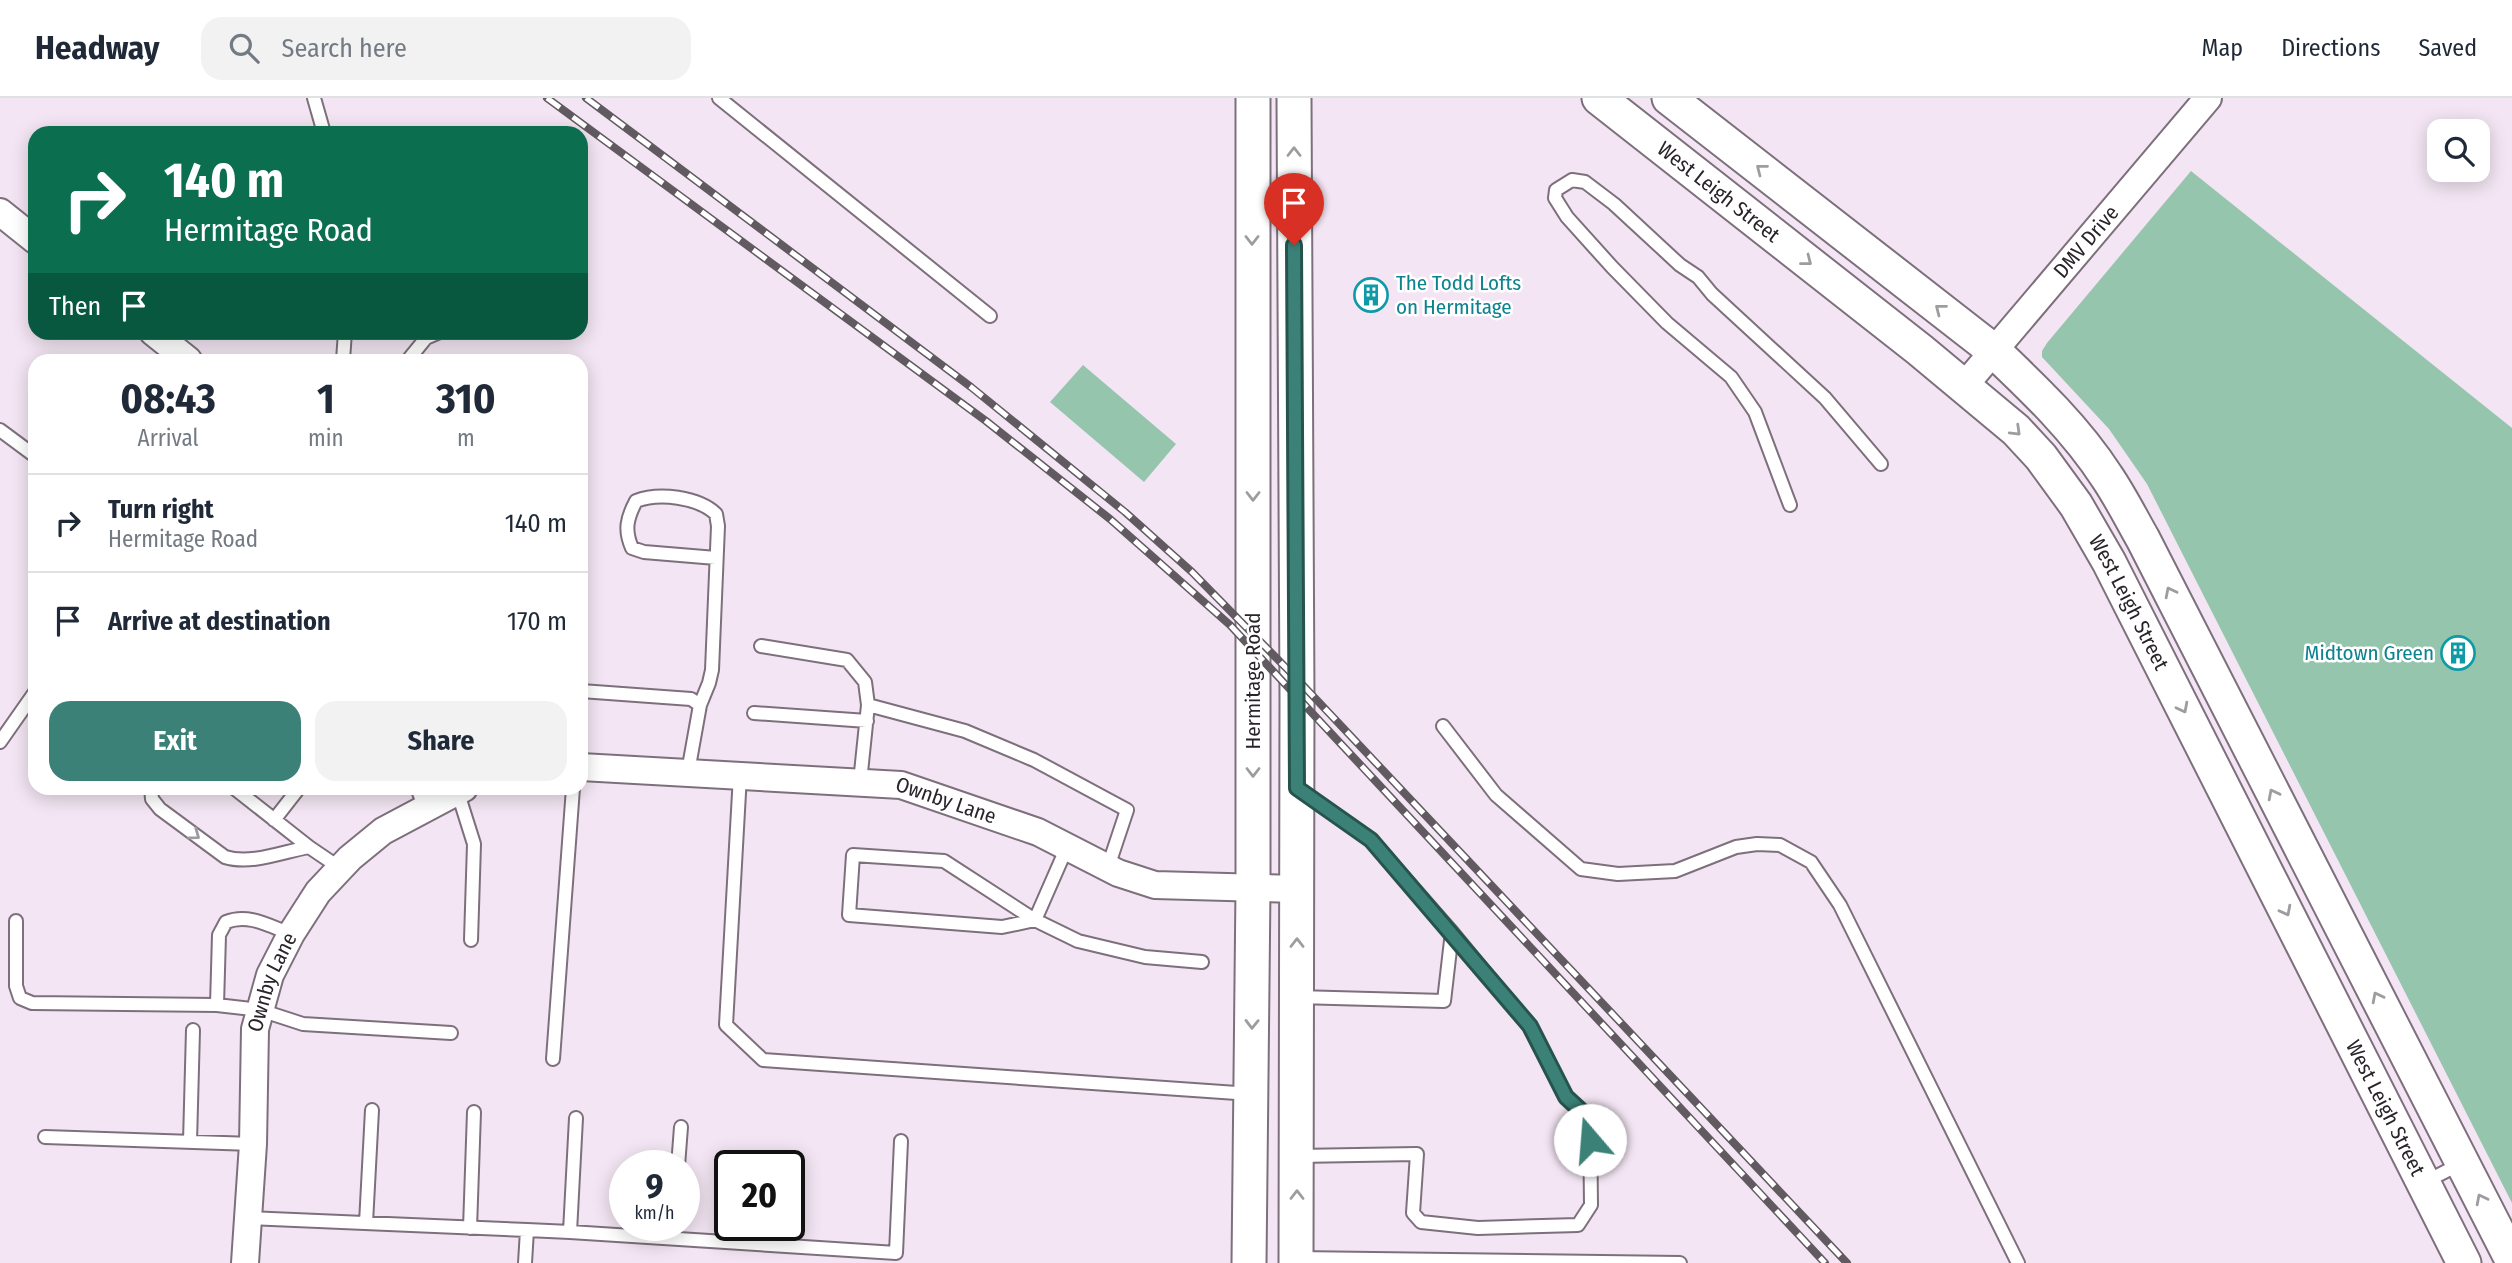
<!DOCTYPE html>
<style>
body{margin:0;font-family:"Fira Sans Condensed",sans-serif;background:#f2f2f3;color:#1f2937;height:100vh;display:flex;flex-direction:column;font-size:26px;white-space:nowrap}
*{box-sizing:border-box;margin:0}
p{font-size:23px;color:#747a83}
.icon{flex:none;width:38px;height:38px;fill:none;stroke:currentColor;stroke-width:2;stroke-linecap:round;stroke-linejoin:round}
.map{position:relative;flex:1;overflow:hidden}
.panel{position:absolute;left:28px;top:256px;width:560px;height:441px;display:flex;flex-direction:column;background:#fff;border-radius:21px;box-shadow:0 4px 18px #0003}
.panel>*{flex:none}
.hud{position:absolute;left:28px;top:28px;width:560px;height:214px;border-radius:21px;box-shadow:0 4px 18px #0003;background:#0b6e4f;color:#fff;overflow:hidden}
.tools{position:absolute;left:2427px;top:21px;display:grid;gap:14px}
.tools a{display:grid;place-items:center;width:63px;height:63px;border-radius:14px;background:#fff;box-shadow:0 4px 18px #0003;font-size:35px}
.speed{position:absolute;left:609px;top:1052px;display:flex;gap:14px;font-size:35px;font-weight:700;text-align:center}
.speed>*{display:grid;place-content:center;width:91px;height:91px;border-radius:50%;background:#fff;box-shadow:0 4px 18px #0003;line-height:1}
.speed small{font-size:18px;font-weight:400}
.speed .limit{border:4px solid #111;border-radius:10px;background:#fff;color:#111}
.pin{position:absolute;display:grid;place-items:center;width:60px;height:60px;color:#fff;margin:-72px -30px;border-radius:50% 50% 50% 0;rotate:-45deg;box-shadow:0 0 7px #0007}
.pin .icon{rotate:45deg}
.me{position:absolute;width:77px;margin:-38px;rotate:342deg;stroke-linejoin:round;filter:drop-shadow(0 0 5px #0008)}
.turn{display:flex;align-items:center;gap:24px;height:147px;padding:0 21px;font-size:32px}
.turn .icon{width:91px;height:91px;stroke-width:2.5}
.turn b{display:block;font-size:49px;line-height:60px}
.then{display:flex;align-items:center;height:66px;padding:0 21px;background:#0003;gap:14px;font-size:26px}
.eta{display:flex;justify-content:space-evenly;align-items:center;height:119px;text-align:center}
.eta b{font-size:42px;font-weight:700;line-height:49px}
.cta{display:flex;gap:14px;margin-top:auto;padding:14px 21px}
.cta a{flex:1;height:80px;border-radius:21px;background:#3b8177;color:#fff;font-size:28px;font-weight:700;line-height:80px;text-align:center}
.cta a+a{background:#f2f2f3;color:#1f2937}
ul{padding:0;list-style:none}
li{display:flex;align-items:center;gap:21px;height:98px;padding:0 21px;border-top:2px solid #e0e1e3}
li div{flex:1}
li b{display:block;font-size:26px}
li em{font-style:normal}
header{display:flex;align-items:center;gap:42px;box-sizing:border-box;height:98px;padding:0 35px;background:#fff;border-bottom:2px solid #e0e1e3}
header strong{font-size:33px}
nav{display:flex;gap:38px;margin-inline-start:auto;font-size:24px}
.search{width:490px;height:63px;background:#f2f2f3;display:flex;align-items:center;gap:18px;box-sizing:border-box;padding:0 24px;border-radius:21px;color:#747a83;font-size:26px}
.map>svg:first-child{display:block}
.green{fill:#96c5ad}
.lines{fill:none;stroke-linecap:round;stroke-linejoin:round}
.service-casing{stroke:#7d707c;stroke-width:16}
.minor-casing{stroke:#7d707c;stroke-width:30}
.tertiary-casing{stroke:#7d707c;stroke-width:37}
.service{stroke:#fff;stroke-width:12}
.minor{stroke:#fff;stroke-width:26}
.tertiary{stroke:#fff;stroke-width:33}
.rail-casing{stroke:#615a61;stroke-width:8}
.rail{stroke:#fff;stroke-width:5;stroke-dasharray:16;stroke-linecap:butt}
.oneway{stroke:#9f9c9f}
.route-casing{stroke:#26544d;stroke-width:18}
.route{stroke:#3b8177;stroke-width:12}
.labels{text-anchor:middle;stroke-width:5;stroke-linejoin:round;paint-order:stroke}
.street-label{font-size:21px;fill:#292429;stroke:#fff}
.culture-label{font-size:21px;fill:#0d838f;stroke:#fff;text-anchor:start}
</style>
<header>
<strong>Headway</strong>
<div class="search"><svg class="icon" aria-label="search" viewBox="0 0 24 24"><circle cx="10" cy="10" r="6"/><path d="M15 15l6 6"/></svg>Search here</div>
<nav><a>Map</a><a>Directions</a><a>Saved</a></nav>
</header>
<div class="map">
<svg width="2512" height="1165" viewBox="0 0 2512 1165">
<rect width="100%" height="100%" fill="#f3e5f3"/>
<path class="green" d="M2191 73 2512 330V1105L2147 386 2109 331 2042 259V253L2047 245Z
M1083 267 1176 346 1144 384 1050 304Z"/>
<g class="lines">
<g class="service-casing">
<path id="service" d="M314 0 324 35
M719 0 990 218
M343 262 345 234
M408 262 426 240 440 234
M0 332 35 358
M1790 407 1755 314 1731 279 1667 225 1612 169 1567 119 1555 100 1556 92 1572 82 1585 84 1614 106 1680 167 1698 179 1712 196 1825 300 1881 366
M761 548 847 562 865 584 868 607
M581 593 691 601 700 607 688 674
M700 607 709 585 712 572 718 428 716 416C698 399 659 394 636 403 627 420 624 432 632 450L644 454 716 460
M754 615 867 623
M1443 628 1496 697 1581 771 1618 776 1675 773 1736 749 1757 746 1780 747 1811 764 1840 807 2018 1165
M0 644 35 594
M740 677 726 927 763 962 1251 996
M860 684 868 607 965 633 1034 662 1127 712 1108 769
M151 690 152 701 160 711 225 759C251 767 282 754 309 749L340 770
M234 690 309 749
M417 690 425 710
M457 692 474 746 471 842
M274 722 299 690
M1067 749 1035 822 1002 829 849 817 853 757 944 763 1035 822 1078 843 1145 859 1202 864
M16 823V888L20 900 32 905 217 907 260 912 303 926 451 935
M1297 899 1444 903 1452 834 1371 742 1300 692
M217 907 219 837 226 824C249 815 269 828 291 836
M553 961 573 690
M45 1039 253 1046
M190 1044 193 932
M1297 1058 1417 1056 1413 1115 1421 1124 1478 1130 1578 1127 1591 1107 1590 1021 1566 999 1529 928 1452 834
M678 1068 681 1029
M2425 1084 2462 1065
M248 1120 527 1132 525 1165
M366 1125 372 1012
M470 1130 474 1014
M527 1132 570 1134 576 1020
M570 1134 896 1155 901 1043
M1297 1160 1680 1165"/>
</g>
<g class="minor-casing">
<g id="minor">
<path d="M0 114 35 142"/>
<path d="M153 234 188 262"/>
<path id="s1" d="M1964 288 2208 0"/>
<path id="s2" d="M581 669 901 687 1038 734 1118 775 1155 787 1297 791"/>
<path id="s3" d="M245 1165 253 1046 255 931 270 877 291 836 318 794 350 760 383 733 464 690"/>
</g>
</g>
<g class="tertiary-casing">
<g id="tertiary">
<path d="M1294 0 1297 600 1296 1165"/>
<path id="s4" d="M1599 0 1920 252 2016 332 2041 359 2076 407 2109 464 2464 1165"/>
<path d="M1669 0 1994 253C2035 292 2076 331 2107 379 2120 398 2131 420 2143 441L2512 1162"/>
<path d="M1249 1165 1253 791V0"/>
</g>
</g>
<use href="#service" class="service"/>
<use href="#minor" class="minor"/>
<use href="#tertiary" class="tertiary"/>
<g class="rail-casing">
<path id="rail" d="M547 0 986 323 1110 421 1230 527 1825 1165
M586 0 971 289 1125 414 1192 474 1297 581 1847 1165"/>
</g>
<use href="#rail" class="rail"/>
</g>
<defs><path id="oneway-chevron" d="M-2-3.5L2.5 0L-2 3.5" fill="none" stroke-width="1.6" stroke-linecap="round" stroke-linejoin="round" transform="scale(1.75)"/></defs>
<g class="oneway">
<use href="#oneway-chevron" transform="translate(1294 54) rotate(-90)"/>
<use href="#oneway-chevron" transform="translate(1761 71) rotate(-142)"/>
<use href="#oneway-chevron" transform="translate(1252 142) rotate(90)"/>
<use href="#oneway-chevron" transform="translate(1807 163) rotate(38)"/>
<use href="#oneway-chevron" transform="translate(1940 211) rotate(-142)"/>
<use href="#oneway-chevron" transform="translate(2016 333) rotate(44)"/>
<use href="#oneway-chevron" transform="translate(1253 398) rotate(90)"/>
<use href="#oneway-chevron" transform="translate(2170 494) rotate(-117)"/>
<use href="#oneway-chevron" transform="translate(2183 610) rotate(63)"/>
<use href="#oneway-chevron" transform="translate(1253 674) rotate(90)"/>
<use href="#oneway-chevron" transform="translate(2273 696) rotate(-117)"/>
<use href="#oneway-chevron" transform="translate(195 737) rotate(36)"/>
<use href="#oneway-chevron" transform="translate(2286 813) rotate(63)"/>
<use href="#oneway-chevron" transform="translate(1297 845) rotate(-90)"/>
<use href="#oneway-chevron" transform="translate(2377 899) rotate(-117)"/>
<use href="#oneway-chevron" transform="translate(1252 926) rotate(91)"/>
<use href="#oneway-chevron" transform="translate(1297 1097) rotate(-90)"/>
<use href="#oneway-chevron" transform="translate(2481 1101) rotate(-117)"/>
</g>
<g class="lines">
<g class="route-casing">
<path id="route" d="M1294 147 1297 690 1371 742 1530 928 1566 999 1590 1021V1042"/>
</g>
<use href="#route" class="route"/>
</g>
<defs>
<g id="building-ring" transform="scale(1.75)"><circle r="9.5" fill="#fff" stroke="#0f9aa8" stroke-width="1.5"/><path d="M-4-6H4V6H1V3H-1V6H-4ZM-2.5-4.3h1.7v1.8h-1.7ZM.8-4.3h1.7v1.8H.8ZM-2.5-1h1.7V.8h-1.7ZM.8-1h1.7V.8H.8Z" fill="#0f9aa8"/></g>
</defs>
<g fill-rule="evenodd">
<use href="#building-ring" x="1371" y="197"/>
<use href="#building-ring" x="2458" y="555"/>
</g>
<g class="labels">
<g class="street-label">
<text dy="7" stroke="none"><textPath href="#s4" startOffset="152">West Leigh Street</textPath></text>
<text dy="7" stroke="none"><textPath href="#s1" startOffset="189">DMV Drive</textPath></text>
<text dy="7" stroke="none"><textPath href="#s4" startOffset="740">West Leigh Street</textPath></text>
<text transform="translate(1253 583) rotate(-90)" y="7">Hermitage Road</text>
<text dy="7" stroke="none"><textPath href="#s2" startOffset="368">Ownby Lane</textPath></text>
<text dy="7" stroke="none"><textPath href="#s3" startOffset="284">Ownby Lane</textPath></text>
<text dy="7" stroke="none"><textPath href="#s4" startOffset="1307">West Leigh Street</textPath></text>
</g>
<g class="culture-label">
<text x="1396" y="192">The Todd Lofts<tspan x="1396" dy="24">on Hermitage</tspan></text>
<text x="2434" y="562" text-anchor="end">Midtown Green</text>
</g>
</g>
</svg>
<div class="tools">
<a><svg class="icon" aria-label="search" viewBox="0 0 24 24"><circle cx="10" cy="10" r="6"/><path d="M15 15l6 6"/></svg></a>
</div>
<div class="speed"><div>9<small>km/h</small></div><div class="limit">20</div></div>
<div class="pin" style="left:1294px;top:147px;background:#d93025"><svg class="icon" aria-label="arrive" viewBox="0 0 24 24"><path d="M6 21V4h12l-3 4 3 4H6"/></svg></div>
<svg class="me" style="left:1590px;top:1042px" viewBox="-20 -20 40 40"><circle r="19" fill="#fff"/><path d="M0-13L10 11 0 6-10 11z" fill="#3b8177"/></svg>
<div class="hud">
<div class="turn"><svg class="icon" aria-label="right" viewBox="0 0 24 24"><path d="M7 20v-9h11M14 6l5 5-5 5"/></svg><div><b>140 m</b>Hermitage Road</div></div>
<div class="then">Then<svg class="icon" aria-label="arrive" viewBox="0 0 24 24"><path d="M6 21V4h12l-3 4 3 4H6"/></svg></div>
</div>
<section class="panel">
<div class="eta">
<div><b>08:43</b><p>Arrival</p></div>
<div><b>1</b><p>min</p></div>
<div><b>310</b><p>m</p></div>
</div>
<ul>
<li><svg class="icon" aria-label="right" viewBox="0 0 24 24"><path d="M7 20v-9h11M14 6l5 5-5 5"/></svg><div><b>Turn right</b><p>Hermitage Road</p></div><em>140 m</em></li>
<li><svg class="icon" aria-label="arrive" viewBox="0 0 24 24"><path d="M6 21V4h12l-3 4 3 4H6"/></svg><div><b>Arrive at destination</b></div><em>170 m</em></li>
</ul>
<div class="cta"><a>Exit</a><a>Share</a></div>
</section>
</div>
